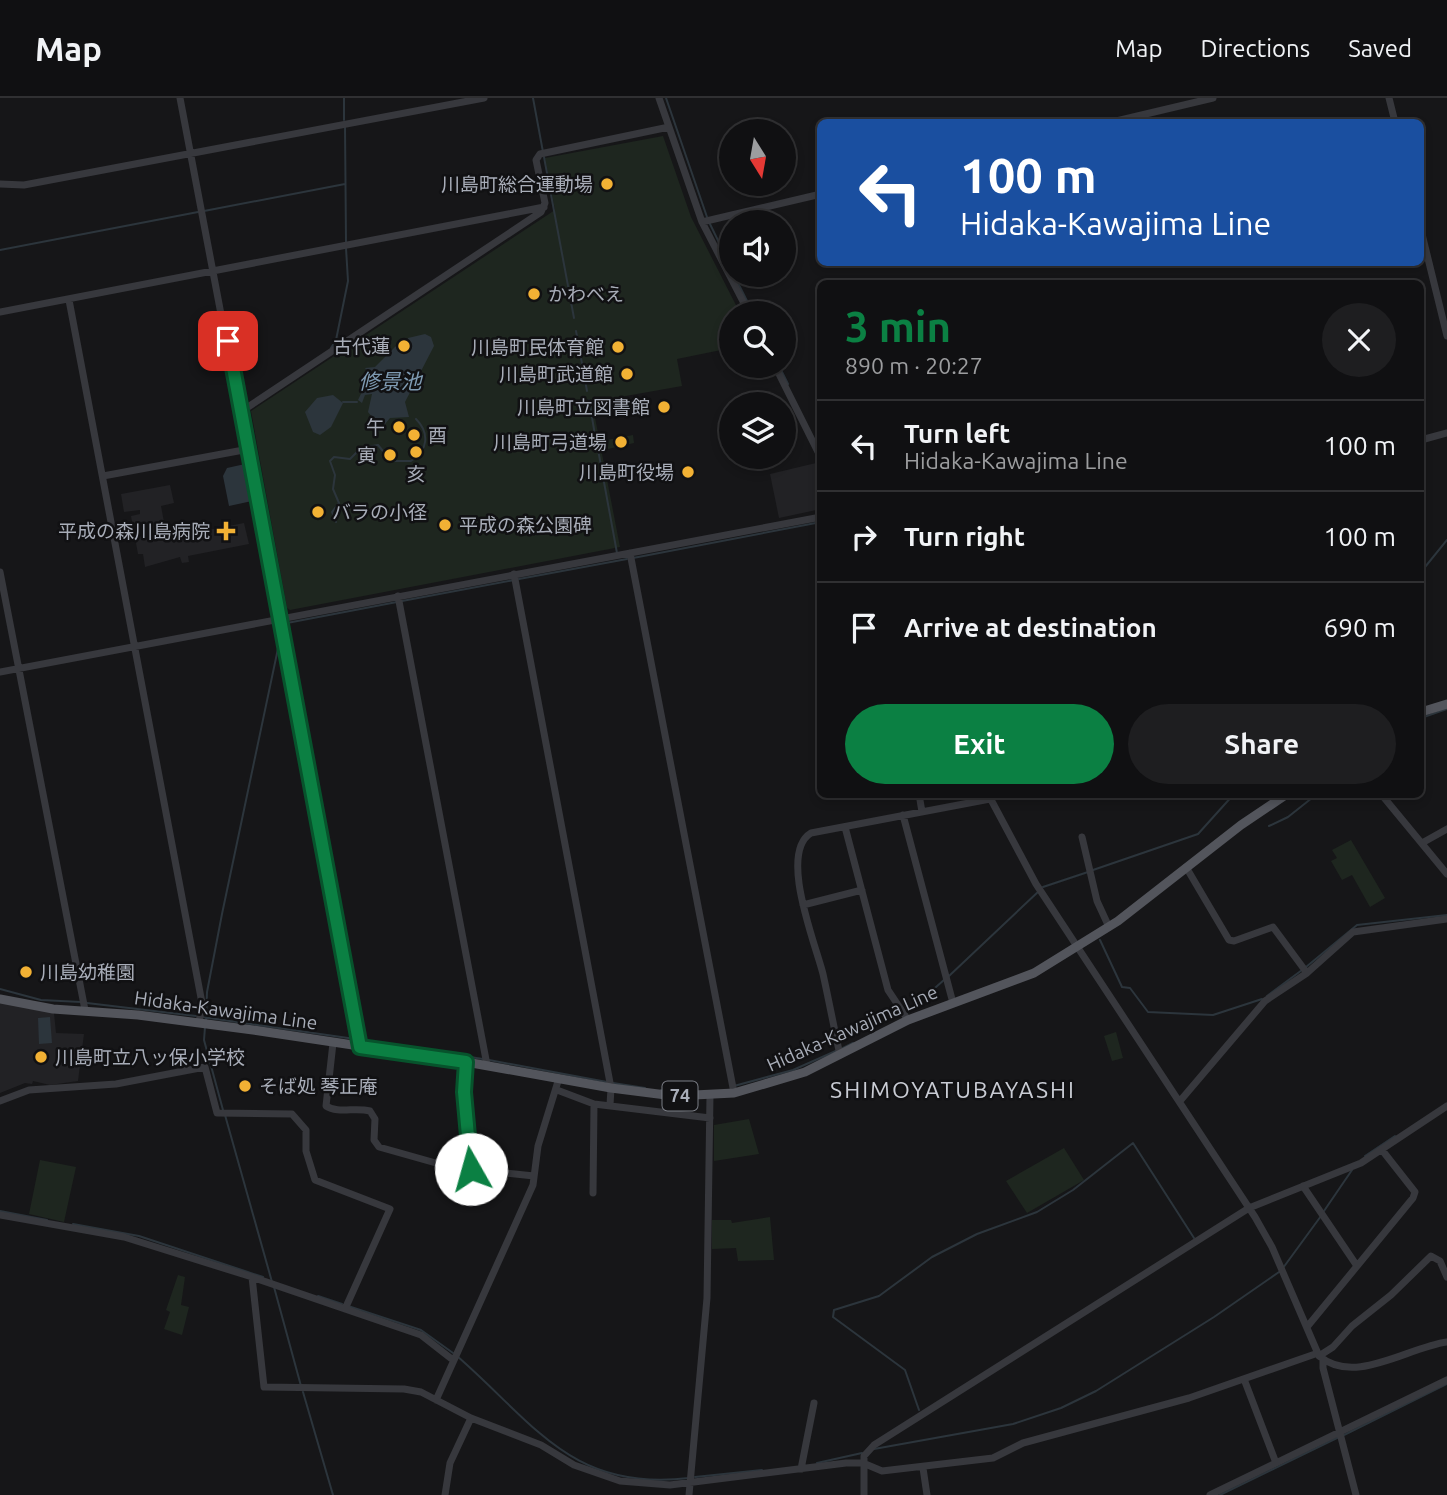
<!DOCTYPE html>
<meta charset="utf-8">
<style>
body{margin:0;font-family:Ubuntu,"Noto Sans JP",sans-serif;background:#1e1e20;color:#f1f3f6;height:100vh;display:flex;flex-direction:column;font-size:26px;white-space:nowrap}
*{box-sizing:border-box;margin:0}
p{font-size:23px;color:#9c9d9f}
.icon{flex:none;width:38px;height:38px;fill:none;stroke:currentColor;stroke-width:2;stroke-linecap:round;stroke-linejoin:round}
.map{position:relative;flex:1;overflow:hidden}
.sheet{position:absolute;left:817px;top:182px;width:607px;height:518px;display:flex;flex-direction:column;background:#101012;border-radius:10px;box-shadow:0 4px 10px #0003,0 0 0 2px #303032}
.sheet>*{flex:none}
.hud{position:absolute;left:817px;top:21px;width:607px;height:147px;border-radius:10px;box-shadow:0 4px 10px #0003,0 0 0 2px #303032;background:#1a4fa0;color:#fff;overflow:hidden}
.needle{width:46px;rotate:169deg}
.controls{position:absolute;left:719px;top:21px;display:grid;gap:14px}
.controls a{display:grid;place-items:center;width:77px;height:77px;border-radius:50%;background:#101012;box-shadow:0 4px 10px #0003,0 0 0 2px #303032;font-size:35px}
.pin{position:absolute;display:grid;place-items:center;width:60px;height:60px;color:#fff;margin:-30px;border-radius:14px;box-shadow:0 4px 10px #0006}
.me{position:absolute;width:77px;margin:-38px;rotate:353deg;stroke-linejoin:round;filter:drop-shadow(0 0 5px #0008)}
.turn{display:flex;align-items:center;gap:24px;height:147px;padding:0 28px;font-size:32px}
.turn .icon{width:91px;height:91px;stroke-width:2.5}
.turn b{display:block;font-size:49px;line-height:60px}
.round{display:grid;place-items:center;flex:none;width:74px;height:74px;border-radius:37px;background:#1e1e20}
.summary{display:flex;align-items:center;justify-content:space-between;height:119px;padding:0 28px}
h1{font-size:42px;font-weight:600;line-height:52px;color:#0b8043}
.primary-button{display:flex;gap:14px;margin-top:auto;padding:14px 28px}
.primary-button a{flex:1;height:80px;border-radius:42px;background:#0b8043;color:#fff;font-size:28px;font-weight:600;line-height:80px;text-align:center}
.primary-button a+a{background:#1e1e20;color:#f1f3f6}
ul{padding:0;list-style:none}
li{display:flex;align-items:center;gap:21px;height:91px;padding:0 28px;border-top:2px solid #303032}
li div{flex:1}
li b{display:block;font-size:26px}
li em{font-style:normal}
header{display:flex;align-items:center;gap:42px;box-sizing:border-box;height:98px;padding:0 35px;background:#101012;border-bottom:2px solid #303032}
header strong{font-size:33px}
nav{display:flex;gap:38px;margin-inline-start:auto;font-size:24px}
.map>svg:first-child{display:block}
.built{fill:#222225}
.green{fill:#1e261f}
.water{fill:#2c353c}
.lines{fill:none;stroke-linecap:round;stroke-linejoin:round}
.stream{stroke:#2c353c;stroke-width:2}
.minor{stroke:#37383d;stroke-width:7}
.major{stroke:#53555c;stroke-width:9}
.route-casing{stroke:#07532c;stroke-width:18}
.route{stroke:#0b8043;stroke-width:12}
.poi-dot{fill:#f2b134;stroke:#111113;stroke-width:2.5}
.labels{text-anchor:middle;stroke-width:5;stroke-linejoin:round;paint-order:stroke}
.shield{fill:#111113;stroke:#7b7e86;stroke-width:2}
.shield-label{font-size:18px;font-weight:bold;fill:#a8adb8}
.poi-label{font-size:19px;fill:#a8adb8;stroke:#111113;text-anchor:end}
.street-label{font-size:19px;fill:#a8adb8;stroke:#111113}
.water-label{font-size:21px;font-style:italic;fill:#7f9bb3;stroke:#111113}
.quarter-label{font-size:23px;letter-spacing:2px;fill:#c9ccd4;stroke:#111113}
</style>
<header>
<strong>Map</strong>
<nav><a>Map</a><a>Directions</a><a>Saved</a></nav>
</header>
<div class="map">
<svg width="1447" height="1397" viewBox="0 0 1447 1397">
<rect width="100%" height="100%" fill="#161618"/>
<path class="built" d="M816 365 821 375V411L779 420 770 376Z
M170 387 174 405 161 408 167 440 244 425 249 446 188 458 189 464 182 465 180 459 145 469 143 456H138L131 418 140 416V412L124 414 121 396Z
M0 904 54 915 56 935 84 936 78 983 50 987 33 983 32 986 25 985 0 995Z"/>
<path class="green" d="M663 38 691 119 740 215H732L731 250 677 261 682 288 592 304 620 449 290 512 287 510 251 313 555 112 545 60Z
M633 337 634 345 608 351 607 342Z
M1351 742 1385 800 1370 809 1352 777 1342 782 1331 763 1337 760 1332 752Z
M1116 934 1123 960 1112 963 1104 938Z
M749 1021 759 1056 714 1063V1027Z
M1064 1050 1084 1082 1027 1115 1006 1083Z
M40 1062 76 1069 64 1124 29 1116Z
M770 1119 774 1162 738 1163 736 1150 712 1151V1122H731L732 1125Z
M178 1177 185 1179 181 1207 189 1209 182 1237 164 1231 170 1214 166 1212Z"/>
<path class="water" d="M425 236 431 239 434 248 405 304 409 319 390 320 376 337V324L368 314 372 296 365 297 362 305 358 302 370 277 365 270 375 269 397 247 407 249 408 240Z
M333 297 343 305 331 329 320 337 313 334 305 314 317 300Z
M245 366 252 403 229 408 223 378 227 370Z
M50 919 52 945 39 946 38 920Z"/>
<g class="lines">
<path class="stream" d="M344 0V22
M533 0 543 54
M666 0 707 119
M345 28 346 144
M544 59 574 220
M204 113 345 86
M709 124 732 171
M0 152 198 114
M734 177 753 215
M576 233 587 293
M331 250 336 242 348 183 346 150
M779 268 788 286
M589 302 595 337
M343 304H357
M597 346 617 455
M336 424 332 414 339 405 333 391 335 377 330 363 334 359 350 361 361 350 378 347 391 363H411C428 353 430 335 416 321
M633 460 821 424
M1421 474 1447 442
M519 481 627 461
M402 503 514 482
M284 533 287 525 397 504
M1421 620 1447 611
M1269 728 1288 719 1317 696
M1093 772 1198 736 1234 696
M1043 789 1088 774
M1100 842 1122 889 1130 890 1148 914 1213 917 1262 901
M1306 869 1357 827 1447 817
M949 878 1039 793
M0 891 41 902 81 904
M1267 898 1302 872
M87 905 196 918
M907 915 945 881
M202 919 355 941
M206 924 207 894 222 816 280 541
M205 929 204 942 223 1012
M361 942 483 961
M843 950 853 945
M489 962 607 984
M613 985 645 990
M734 988 793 972 838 952
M661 992 694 993
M225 1017 272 1184
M1365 1058 1395 1038
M0 1113 47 1122
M1324 1113 1352 1072
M73 1126 139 1138 263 1179
M1283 1170 1321 1118
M274 1189 301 1288
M318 1198 342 1206
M348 1208 421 1232 453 1255
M457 1258C535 1326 572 1394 689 1380
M303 1294 333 1397
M919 1312 905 1272 833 1219 834 1212 879 1198 932 1159 977 1136 1037 1114 1073 1092 1133 1045 1194 1140
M1344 1337 1447 1286
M874 1351 1013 1326 1061 1310 1096 1293 1214 1219 1279 1174
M817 1365 862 1355
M695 1379 762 1372
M1220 1397 1339 1339"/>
<path class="minor" d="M180 0 360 949
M659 0 702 124 749 215
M1389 0 1395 24
M1112 24 1213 0
M0 86 24 87 484 0
M702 124 821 96
M1421 132 1447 238
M69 202 202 905 199 925
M0 214 544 109
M775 268 821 360
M242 313 541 114 545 105 536 62 540 56 669 29
M1421 342 1447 335
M103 378 249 351
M630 455 734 995
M0 474 85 912
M514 476 611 990 610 1007
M398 498 487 967
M0 574 821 419
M919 696 922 714
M988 696 1036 786 1255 1119 1272 1149 1319 1258C1355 1288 1408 1249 1447 1244
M1381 696 1447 776
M903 717 953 905
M845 729 888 892 908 922
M1082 739 1097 803 1109 829
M1422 745 1447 731
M1186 769 1229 842 1234 843 1273 829 1307 875
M803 807 862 792
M333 945 326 1008C338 1016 355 1009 370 1013L375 1021 374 1042 379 1049 450 1069 534 1078
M840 957C834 930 829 903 823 876 816 847 778 755 811 735L990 701
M466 964 464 994 472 1071
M557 992 594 1006 710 1020
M0 1003 29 992 116 986 205 969 217 1015 292 1016 306 1032V1053L315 1082 390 1111 345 1211
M1180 1003 1265 903 1307 875 1353 834 1447 821
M1303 1088 1357 1168
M593 1095 594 1006
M0 1117 124 1139 252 1179 421 1237 453 1262
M252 1179 264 1289 404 1291 421 1294 471 1320 541 1347 574 1367 620 1383 670 1387 846 1365H863L882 1373 993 1360 1023 1345 1189 1300 1318 1255
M1307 1229 1413 1100 1415 1094 1382 1052
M1319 1258 1333 1249 1352 1228 1391 1197 1431 1158 1440 1163 1447 1179
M1323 1262V1270L1356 1397
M1244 1281 1276 1365
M436 1302 533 1087 538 1048 559 980
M923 1370 927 1397
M801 1371 814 1305
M445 1397 450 1365 471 1320
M689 1397 707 1200 710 997
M864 1397V1358L874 1347 1249 1110 1361 1065 1447 1008
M1210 1397 1447 1282"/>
<path class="major" d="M1421 614 1447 606
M0 901 53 911 138 917 253 932 466 964 611 990 674 998 734 995 805 974 908 922 1034 875 1118 823 1241 727 1287 696"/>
</g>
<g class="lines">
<g class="route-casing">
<path id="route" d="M228 243 360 949 466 964 464 994 471 1071"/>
</g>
<use href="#route" class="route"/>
</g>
<g class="poi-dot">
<circle cx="607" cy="86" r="7"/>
<circle cx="534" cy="196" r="7"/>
<circle cx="404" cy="248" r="7"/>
<circle cx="618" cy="249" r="7"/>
<circle cx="627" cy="276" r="7"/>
<circle cx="664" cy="309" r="7"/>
<circle cx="399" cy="329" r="7"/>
<circle cx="414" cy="337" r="7"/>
<circle cx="621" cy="344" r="7"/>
<circle cx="416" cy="354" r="7"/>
<circle cx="390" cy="357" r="7"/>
<circle cx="688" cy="374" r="7"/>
<circle cx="318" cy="414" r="7"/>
<circle cx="445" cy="427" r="7"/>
<path d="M222.5 422.5h7v7h7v7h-7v7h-7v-7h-7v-7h7z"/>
<circle cx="26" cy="874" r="7"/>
<circle cx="41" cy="959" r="7"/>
<circle cx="245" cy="988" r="7"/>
</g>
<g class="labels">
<rect class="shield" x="662.5" y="983.5" width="35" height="29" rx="5"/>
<g class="shield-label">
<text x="680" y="1004">74</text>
</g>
<g class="poi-label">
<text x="593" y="93">川島町総合運動場</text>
<text x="548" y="203" text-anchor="start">かわべえ</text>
<text x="390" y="255">古代蓮</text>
<text x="604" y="256">川島町民体育館</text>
<text x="613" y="283">川島町武道館</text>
<text x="650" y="316">川島町立図書館</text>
<text x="385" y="336">午</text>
<text x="428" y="344" text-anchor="start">酉</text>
<text x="607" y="351">川島町弓道場</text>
<text x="376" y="364">寅</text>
<text x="674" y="381">川島町役場</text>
<text x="416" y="383" text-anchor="middle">亥</text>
<text x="332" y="421" text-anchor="start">バラの小径</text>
<text x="459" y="434" text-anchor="start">平成の森公園碑</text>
<text x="210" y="440">平成の森川島病院</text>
<text x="40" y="881" text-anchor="start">川島幼稚園</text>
<text x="55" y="966" text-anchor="start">川島町立八ッ保小学校</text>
<text x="259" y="995" text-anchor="start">そば処 琴正庵</text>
</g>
<g class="street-label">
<text transform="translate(226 912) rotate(8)" y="7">Hidaka-Kawajima Line</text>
<text transform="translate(852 930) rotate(-24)" y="7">Hidaka-Kawajima Line</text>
</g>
<g class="water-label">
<text x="390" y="291">修景池</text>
</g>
<g class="quarter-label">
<text x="953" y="1000">SHIMOYATUBAYASHI</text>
</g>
</g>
</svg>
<div class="controls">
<a><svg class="needle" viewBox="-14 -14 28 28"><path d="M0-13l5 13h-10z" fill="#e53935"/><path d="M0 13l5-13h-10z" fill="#9c9d9f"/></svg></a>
<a><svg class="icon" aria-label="sound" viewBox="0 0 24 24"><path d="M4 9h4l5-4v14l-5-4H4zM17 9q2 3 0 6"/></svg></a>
<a><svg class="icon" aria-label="search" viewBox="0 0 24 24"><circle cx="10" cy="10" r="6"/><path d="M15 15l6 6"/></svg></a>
<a><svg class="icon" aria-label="layers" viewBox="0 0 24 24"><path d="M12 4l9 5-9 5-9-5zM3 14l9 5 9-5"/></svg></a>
</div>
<div class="pin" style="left:228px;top:243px;background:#d93025"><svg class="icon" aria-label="arrive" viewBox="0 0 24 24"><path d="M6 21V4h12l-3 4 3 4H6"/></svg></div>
<svg class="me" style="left:471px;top:1071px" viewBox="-20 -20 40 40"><circle r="19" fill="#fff"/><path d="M0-13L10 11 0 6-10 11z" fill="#0b8043"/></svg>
<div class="hud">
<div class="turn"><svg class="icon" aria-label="left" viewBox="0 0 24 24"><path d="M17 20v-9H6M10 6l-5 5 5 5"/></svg><div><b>100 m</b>Hidaka-Kawajima Line</div></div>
</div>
<section class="sheet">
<div class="summary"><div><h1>3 min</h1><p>890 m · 20:27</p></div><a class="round"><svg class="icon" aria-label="close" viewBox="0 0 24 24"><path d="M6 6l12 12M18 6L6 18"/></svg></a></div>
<ul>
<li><svg class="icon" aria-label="left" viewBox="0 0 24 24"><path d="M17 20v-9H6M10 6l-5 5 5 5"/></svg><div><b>Turn left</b><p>Hidaka-Kawajima Line</p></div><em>100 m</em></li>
<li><svg class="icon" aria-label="right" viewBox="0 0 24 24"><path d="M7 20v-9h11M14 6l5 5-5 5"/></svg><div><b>Turn right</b></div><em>100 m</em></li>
<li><svg class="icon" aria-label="arrive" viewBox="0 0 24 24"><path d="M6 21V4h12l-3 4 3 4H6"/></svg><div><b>Arrive at destination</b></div><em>690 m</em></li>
</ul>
<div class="primary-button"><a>Exit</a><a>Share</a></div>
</section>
</div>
